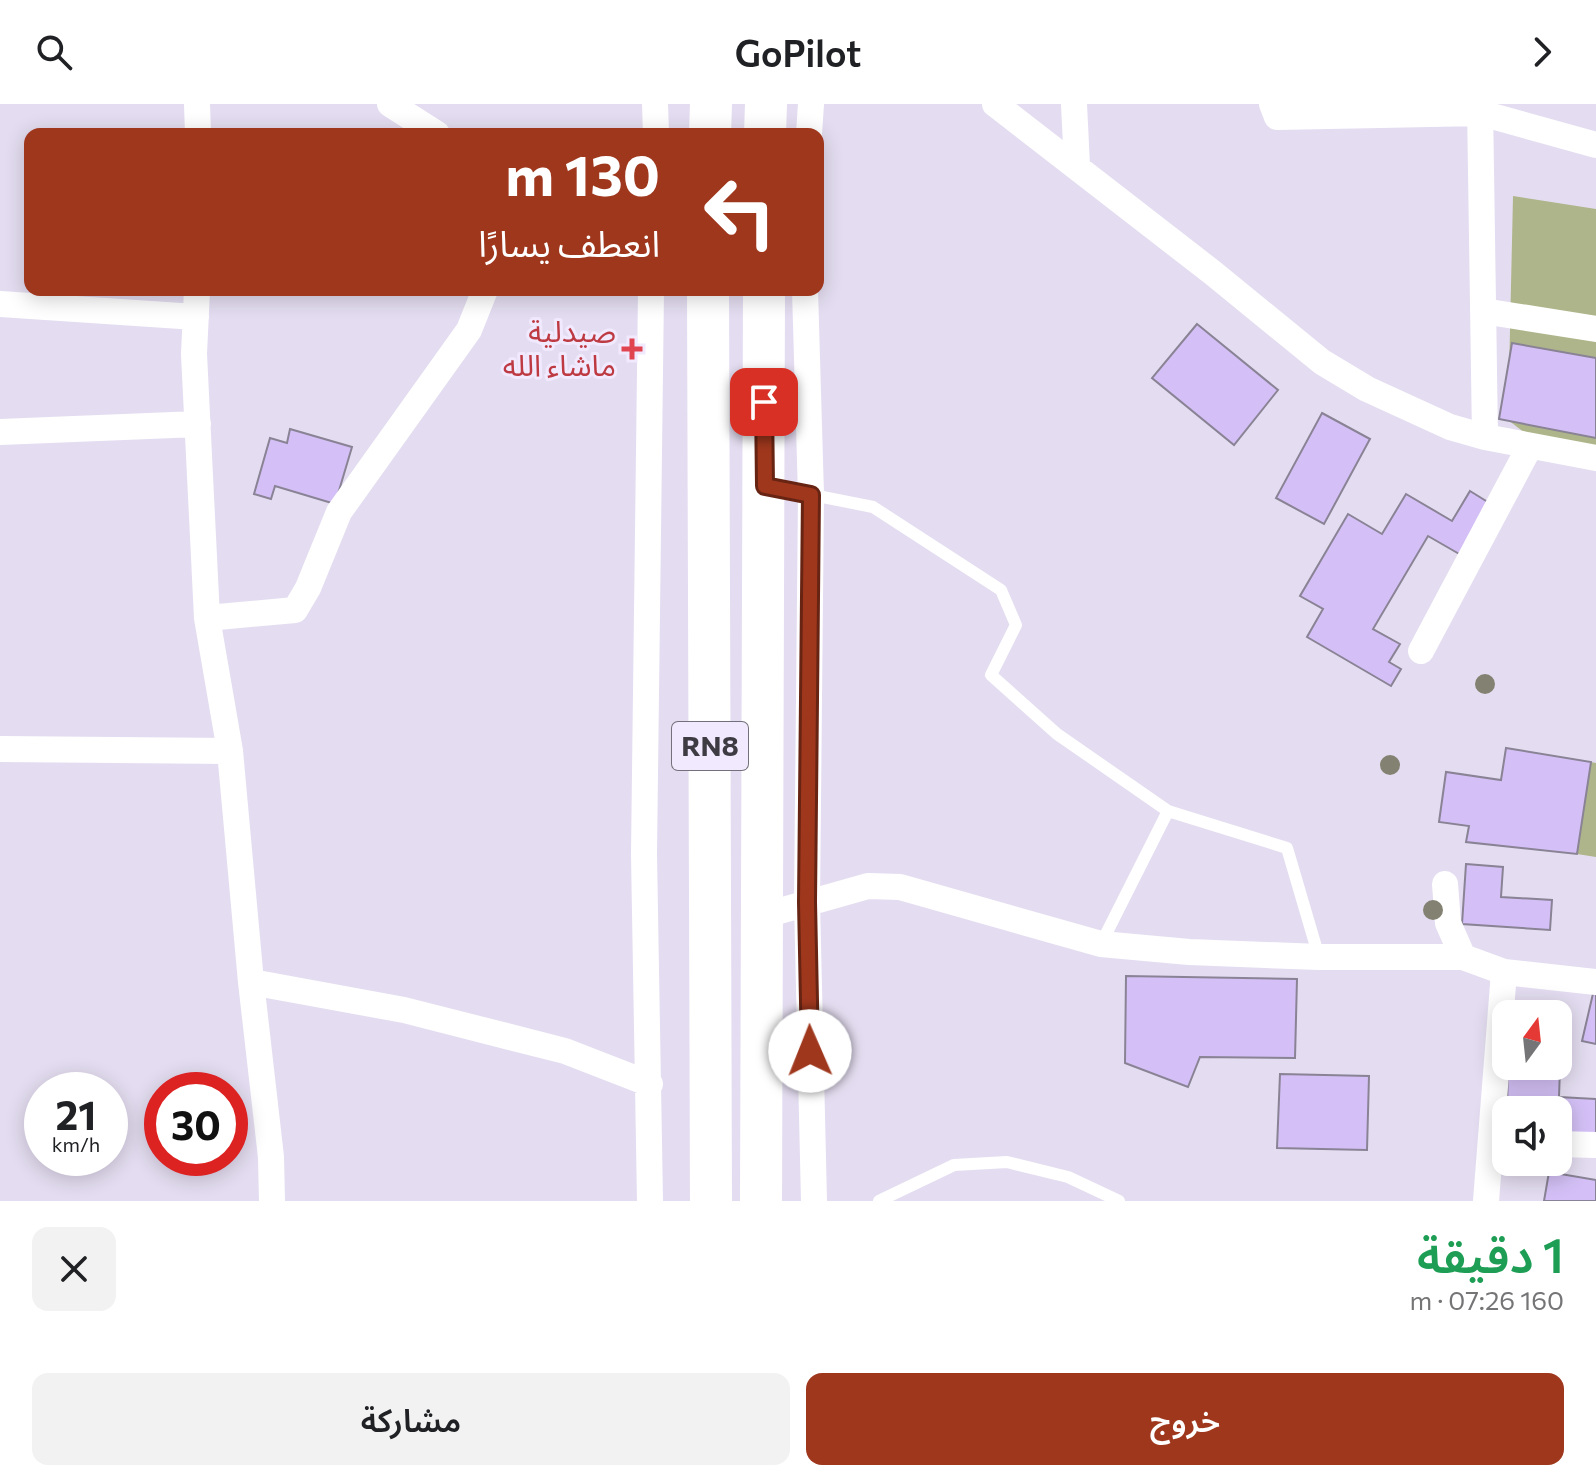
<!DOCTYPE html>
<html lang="ar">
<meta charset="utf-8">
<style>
body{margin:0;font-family:Commissioner,"Noto Sans Arabic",sans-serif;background:#f2f2f2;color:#202124;direction:rtl;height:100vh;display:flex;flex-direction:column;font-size:30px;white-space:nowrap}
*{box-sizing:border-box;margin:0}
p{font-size:26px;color:#757577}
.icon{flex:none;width:44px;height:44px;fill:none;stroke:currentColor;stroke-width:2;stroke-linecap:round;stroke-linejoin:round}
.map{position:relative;height:1097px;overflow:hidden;direction:ltr}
.sheet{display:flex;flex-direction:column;background:#fff;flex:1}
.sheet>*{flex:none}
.banner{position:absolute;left:24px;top:24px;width:800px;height:168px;border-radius:16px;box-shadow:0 4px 20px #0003;direction:rtl;background:#9f371d;color:#fff;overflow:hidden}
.needle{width:52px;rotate:15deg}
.tools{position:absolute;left:1492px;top:896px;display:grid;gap:16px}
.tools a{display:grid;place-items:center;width:80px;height:80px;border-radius:16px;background:#fff;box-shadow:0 4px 20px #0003;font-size:40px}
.speed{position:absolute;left:24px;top:968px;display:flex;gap:16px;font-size:40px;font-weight:700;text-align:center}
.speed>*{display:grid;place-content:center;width:104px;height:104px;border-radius:50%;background:#fff;box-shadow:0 4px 20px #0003;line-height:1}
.speed small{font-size:20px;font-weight:400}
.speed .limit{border:12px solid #d22;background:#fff;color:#111}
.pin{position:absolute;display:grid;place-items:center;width:68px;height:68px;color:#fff;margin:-34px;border-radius:16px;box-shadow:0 4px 12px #0006}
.me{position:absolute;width:88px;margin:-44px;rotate:359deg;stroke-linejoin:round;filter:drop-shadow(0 0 6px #0008)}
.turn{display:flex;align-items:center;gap:28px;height:168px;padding:0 32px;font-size:36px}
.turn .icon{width:104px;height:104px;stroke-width:2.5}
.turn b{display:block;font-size:56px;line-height:68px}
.round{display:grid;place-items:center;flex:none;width:84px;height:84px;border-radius:16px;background:#f2f2f2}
.summary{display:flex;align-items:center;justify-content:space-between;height:136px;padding:0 32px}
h1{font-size:48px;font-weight:600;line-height:60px;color:#1e9e55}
.button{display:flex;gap:16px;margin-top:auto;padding:16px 32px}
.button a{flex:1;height:92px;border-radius:16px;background:#9f371d;color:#fff;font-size:32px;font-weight:600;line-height:92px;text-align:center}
.button a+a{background:#f2f2f2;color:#202124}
header{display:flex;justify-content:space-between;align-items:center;height:104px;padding:0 32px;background:#fff;font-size:36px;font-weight:600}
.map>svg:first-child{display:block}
.green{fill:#afb58a}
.building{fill:#d4c0f6;stroke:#898395;stroke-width:2}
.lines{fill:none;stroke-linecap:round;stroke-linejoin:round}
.service{stroke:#fff;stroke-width:12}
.minor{stroke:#fff;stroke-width:26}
.trunk{stroke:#fff;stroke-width:42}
.tree{fill:#838272}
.route-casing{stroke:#672413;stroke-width:20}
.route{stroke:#9f371d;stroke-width:14}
.health-dot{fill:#e0444e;stroke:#f1eaff;stroke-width:3}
.labels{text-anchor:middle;stroke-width:6;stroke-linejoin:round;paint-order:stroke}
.shield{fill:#f1eaff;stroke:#74707b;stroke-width:2}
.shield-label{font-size:28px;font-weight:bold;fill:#3e3b43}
.health-label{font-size:30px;fill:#be3a42;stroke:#f1eaff;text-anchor:end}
</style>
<header><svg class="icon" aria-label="forward" viewBox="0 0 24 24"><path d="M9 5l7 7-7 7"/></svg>GoPilot<svg class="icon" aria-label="search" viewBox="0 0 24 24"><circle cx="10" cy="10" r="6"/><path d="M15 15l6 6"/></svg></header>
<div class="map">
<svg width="1596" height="1097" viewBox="0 0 1596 1097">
<rect width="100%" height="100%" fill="#e4ddf1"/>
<path class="green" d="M1513 92 1596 105V347L1537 338 1508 316Z
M1591 658 1596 659V753L1577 750Z"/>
<path class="building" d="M1197 220 1278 286 1234 341 1152 274Z
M1512 239 1596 254V334L1499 315Z
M1322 309 1370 335 1324 420 1276 394Z
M290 325 352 343 335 400 275 382 271 395 254 390 270 334 287 339Z
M1470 387 1491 400 1461 451 1428 432 1373 525 1400 540 1389 558 1401 565 1391 582 1307 533 1323 505 1300 492 1348 410 1382 430 1406 390 1452 417Z
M1506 644 1591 658 1577 750 1466 738 1469 722 1439 718 1446 668 1501 676Z
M1466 760 1503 763 1501 793 1552 796 1550 826 1462 820Z
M1126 872 1297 875 1295 954 1200 953 1188 983 1125 959Z
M1595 881H1596V940L1582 937Z
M1558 936H1561L1559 993 1596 995V1035L1558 1034V1006H1507L1508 962H1558Z
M1280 970 1369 972 1367 1046 1277 1044Z
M1549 1068 1596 1076V1097H1544Z"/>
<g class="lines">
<path class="service" d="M772 383 873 403 1001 486 1016 521 991 571 1057 630 1168 707 1287 744 1319 853
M1101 840 1168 707
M879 1097 954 1061 1007 1058 1068 1073 1119 1097"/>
<path class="minor" d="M197 0 198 30
M390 0 437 30
M655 0 656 30
M995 0 1213 169 1322 258 1367 285 1450 323 1485 333 1596 354
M1074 0 1077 62
M1272 0 1277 13 1481 9 1596 41
M1480 0 1485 333
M809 30 811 0
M197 186 194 250 207 514 230 647 251 878 271 1053 272 1097
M805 186 811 391 807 798 814 1097
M0 200 196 213
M1483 207 1596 225
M0 328 198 320
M207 514 295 506 308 484 339 408 469 226 485 186
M1421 547 1530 342
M0 645 230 647
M1445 780 1448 819 1463 853 1504 868 1596 878
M762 812 868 782 900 783 1101 840 1189 848 1319 853H1463
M251 878 404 906 565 947 650 980
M1558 1040 1596 1041
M650 1097 644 750 651 186
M1486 1097 1504 868"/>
<path class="trunk" d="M710 30 711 0
M765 30 766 0
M708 186 711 1097
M761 1097 764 186"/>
</g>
<g class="tree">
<circle cx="1485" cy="580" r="10"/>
<circle cx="1390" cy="661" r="10"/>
<circle cx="1433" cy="806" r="10"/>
</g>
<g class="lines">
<g class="route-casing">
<path id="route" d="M764 298 765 382 811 391 807 798 810 947"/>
</g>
<use href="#route" class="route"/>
</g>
<path class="health-dot" d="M628 233h8v8h8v8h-8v8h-8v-8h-8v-8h8z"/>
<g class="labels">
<rect class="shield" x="672" y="618" width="76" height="48" rx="6"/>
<g class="shield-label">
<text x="710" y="652">RN8</text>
</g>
<g class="health-label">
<text x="616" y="238">صيدلية<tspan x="616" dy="34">ماشاء الله</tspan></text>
</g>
</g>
</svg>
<div class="tools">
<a><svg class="needle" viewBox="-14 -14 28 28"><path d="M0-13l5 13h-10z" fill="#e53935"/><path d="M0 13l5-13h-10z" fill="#757577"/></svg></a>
<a><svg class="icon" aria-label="sound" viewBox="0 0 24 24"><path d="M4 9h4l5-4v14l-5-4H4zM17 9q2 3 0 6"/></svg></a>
</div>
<div class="speed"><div>21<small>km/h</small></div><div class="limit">30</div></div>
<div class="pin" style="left:764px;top:298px;background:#d93025"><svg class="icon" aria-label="arrive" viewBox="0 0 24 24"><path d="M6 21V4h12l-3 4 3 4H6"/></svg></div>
<svg class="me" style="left:810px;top:947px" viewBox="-20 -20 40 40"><circle r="19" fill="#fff"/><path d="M0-13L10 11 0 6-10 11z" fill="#9f371d"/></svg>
<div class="banner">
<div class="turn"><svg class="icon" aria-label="left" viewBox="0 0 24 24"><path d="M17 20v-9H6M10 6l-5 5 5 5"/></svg><div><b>130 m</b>انعطف يسارًا</div></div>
</div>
</div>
<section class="sheet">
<div class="summary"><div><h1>1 دقيقة</h1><p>160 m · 07:26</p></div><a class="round"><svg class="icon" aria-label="close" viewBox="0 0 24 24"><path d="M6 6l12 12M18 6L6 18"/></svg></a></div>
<div class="button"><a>خروج</a><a>مشاركة</a></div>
</section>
